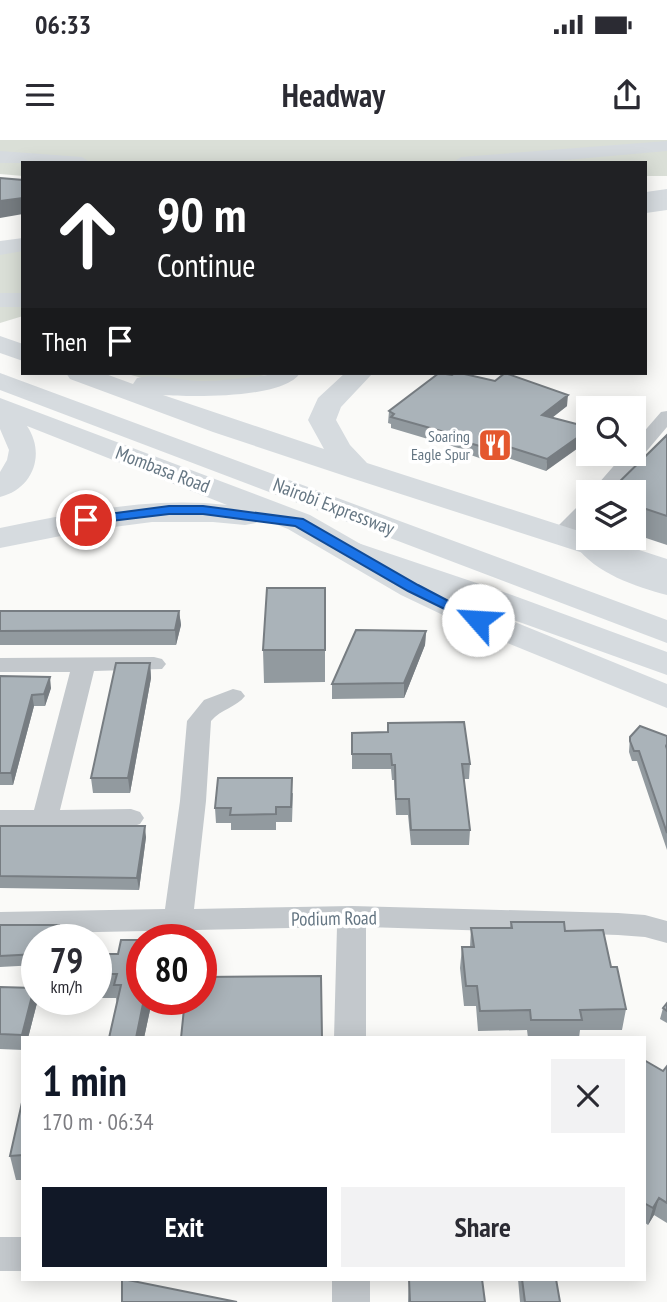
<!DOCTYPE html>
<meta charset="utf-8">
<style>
body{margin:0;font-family:"PT Sans Narrow",sans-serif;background:#f2f2f3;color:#2b2b33;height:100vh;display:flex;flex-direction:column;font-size:26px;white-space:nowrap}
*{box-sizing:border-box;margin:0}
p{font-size:23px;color:#7c7c81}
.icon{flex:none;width:38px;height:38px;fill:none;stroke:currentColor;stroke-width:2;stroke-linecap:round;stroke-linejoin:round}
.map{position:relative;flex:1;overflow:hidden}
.panel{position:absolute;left:21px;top:896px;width:625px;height:245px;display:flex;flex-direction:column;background:#fff;border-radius:0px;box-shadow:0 4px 18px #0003}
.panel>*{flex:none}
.guide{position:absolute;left:21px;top:21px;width:626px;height:214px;border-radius:0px;box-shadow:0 4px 18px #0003;background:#202124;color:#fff;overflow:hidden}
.controls{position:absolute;left:576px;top:256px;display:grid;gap:14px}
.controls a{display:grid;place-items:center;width:70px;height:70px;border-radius:0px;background:#fff;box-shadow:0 4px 18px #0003;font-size:35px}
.speed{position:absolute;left:21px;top:784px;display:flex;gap:14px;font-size:35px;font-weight:700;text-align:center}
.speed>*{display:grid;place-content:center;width:91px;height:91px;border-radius:50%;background:#fff;box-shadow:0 4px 18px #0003;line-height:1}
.speed small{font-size:18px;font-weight:400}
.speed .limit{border:10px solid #d22;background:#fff;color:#111}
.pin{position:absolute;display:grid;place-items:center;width:60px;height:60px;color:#fff;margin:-30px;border:4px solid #fff;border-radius:50%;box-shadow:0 2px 7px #0007}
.me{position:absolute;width:77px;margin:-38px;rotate:296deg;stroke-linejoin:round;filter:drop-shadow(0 0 5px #0008)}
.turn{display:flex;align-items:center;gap:24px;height:147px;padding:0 21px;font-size:32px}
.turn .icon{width:91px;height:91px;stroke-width:2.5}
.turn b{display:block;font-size:49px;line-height:60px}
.then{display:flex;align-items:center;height:66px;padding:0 21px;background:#0003;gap:14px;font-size:26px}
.round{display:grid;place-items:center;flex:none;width:74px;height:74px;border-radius:0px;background:#f2f2f3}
.summary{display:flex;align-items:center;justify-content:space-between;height:119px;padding:0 21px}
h1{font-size:42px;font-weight:700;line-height:52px;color:#111827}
.action{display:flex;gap:14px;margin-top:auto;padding:14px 21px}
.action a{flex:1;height:80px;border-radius:0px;background:#111827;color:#fff;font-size:28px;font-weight:700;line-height:80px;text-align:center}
.action a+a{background:#f2f2f3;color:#2b2b33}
.status{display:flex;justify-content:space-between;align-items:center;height:49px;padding:0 35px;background:#fff;direction:ltr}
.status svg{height:19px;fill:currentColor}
header{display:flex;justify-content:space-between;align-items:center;height:91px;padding:0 21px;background:#fff;font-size:32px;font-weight:700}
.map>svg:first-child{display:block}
.green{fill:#dadfd7}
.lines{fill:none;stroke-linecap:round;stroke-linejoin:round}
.minor{fill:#c3c8cc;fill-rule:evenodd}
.primary{fill:#d6dbdf;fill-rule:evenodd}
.trunk{fill:#d6dbdf;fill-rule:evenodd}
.motorway{fill:#d6dbdf;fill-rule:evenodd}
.wall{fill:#929a9f}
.shaded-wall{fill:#777d82}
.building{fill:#aab3b9;stroke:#777d82;stroke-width:2}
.route{fill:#1a73e8;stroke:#114b97;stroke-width:2}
.labels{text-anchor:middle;stroke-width:7;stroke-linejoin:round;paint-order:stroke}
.far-poi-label{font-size:16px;fill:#657683;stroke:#fff;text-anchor:end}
.street-label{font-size:19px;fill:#657683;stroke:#fff}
</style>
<div class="status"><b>06:33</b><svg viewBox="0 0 49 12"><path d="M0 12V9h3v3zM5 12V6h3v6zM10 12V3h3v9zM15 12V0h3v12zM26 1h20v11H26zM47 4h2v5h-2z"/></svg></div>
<header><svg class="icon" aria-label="menu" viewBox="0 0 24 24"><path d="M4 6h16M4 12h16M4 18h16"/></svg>Headway<svg class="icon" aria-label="share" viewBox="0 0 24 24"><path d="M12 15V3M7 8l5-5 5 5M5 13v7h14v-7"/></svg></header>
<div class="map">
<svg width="667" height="1162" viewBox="0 0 667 1162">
<rect width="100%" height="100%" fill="#fafaf8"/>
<path class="green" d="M0 0H667V36H646V23H23V36L0 34Z
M23 108V176L0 183V111Z
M124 233H272C226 247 171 248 124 233Z"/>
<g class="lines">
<path class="minor" d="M667 271V287L612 352H591L625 313H634V303L661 272Z
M588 361V378L566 400H552L549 396 552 392 581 363Z
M154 517 162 519 166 524 162 529 94 531 60 670 131 669 140 672 144 678 140 684 131 687 0 688V670H34L70 532H0V518Z
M233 549 241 551 245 556C237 567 221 569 211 581L206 661 194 769 352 766 618 773 645 775 667 781V803L645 797 618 795 366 787V898H334L337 787 0 794V772L165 769 180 661 187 581 204 560Z
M0 1097H23V1131H0Z
M332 1139H370V1162H332Z"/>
<path class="primary" d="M667 1V11L532 23H452L461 17Z
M0 11 82 17 91 23H0Z"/>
<path class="trunk" d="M667 49V61L646 64V52Z
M23 98V111L0 115V101Z
M0 196 23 204V221L0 213Z
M66 233H103L133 244 137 238C157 233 181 241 202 241 235 241 267 233 300 233 284 259 191 257 163 255L324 309 308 280 318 258 345 233H373L341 267 336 280 350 305 367 323 588 394V397H599L667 419V440L348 337 213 292 70 239Z
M0 258 310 375 425 441 490 472 667 544V568L466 486 401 455 288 389 260 378 256 383 245 385 213 382H152L91 390 0 408V388C74 373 150 356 227 365L27 286C46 314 33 349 0 357V332L7 320 9 310 0 289Z"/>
<path class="motorway" d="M667 58V70L646 73V61Z
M0 153H23V167H0Z
M0 233 667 480V503L0 250Z
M596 397 603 399 637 422 667 433V455C636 447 595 433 576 406L581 399Z
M346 399 512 455 667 512V535L335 416 330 409 335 402Z"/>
</g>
<path class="wall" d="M567 266 552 278 546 331 502 316 485 320 465 313V310L391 288V284L388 283 389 271Z
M667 295V405L634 394V352Z
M325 448V542L264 543 263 510Z
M0 471H179L181 485 176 505H0Z
M426 491 425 505 404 558 332 559V544Z
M150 523 151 538 130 653H93L91 638Z
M0 536 51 548 45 566H34L13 645H0Z
M388 583 470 624 469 639H464L470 690 469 705H411L408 675H396L394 640H392L391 629H352V593H387Z
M667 596V710L637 621H632L629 612 630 597Z
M293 653 292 682H276V690H231V683H216L215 668Z
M0 686 146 697 139 750 0 748Z
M511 782 565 791 611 827 626 869 622 890H580L579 898H528L527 890 478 891 476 866H464L460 828 462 807H470L471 788H510Z
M0 785H59L61 795 37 800V825L0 827Z
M118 814 142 859H158L156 870H150L144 898H109L117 864 116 858H99L96 831Z
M0 847 34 848 37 863 28 898H23V910L0 909Z
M667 863V883L660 879 663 868Z
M644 920 663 931 667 926V1083L654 1075 648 1085 644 1082Z
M23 958V1040H16L10 1016Z
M409 1139 485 1162H408Z
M518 1139H556L560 1162H520Z"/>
<path class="shaded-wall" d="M23 58V74L0 78V61Z
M568 255 567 266 541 286 542 275Z
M588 290V301L546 331 547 319Z
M503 305 502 316 485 320 486 308Z
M179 471 181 485 176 505 175 490Z
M426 491 425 505 404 558V543Z
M150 523 151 538 130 653 128 638Z
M50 537 51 548 45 566 44 554Z
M32 555 34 566 13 645 11 633Z
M145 686 146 697 139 750 137 738Z
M59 785 61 795 60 800H57Z
M34 848 37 863 28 898H23L22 895Z
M144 859H149L150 870 144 898H136Z
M659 1058 654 1075 648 1085 653 1068Z"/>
<path class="building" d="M0 38 23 40V58L0 61Z
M439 233 452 235 455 233H460L495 241 505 233 568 255 542 275 588 287V290L547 319 503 305 486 308 466 302V298L391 277 394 274 389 271Z
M667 295V376L634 365V352H609Z
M267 448H325V510H263Z
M0 471H179L175 490 0 491Z
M356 490 426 491 404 543 332 544Z
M116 523H150L128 638H91Z
M0 536 50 537 44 554 32 555 11 633H0Z
M464 582 470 624H462L470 690H411L409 659H396L395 625H392L391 614H352V593L388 592V583Z
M640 586 667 596V604L666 606 667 609V693L639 611H634L630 601V597Z
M218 638H292L291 667H276V674L230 675 231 668H215Z
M0 686H145L137 738 0 736Z
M511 782H564L565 791 603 790 611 827H617L626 869 580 870 582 880H531L530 870 480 871 477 846H466L462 807H474L471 788H512Z
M0 785H59L57 800H37V814L0 816Z
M121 800H142V859H144L136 898H109L121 845H114L117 834H96L100 814H118Z
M321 836 322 898H181L185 859H201V837Z
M0 847 34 848 22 895 0 894Z
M667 863V871L663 868Z
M644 920 663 931 667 926V1063L659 1058 653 1068 644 1063Z
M23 958V1015L10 1016Z
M122 1139H123L237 1162H122Z
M409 1139H482L485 1162H410Z
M522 1139H556L560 1162H525Z"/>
<path class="route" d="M169 366H203L303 379 418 445 485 480 483 483H473L408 451 295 386 203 374H169L86 384 79 380 86 377Z"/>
<defs>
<g id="restaurant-square" transform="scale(1.75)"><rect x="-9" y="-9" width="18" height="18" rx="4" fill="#e4572e" stroke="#fff"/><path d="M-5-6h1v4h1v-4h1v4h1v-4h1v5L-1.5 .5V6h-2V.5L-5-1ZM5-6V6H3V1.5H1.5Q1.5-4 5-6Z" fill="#fff"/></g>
</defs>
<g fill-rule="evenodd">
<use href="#restaurant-square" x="495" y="305"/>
</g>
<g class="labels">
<g class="far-poi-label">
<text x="470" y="302">Soaring<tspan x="470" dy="18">Eagle Spur</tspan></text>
</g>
<g class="street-label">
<text transform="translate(163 329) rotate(21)" y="7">Mombasa Road</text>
<text transform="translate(334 366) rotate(21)" y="7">Nairobi Expressway</text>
<text transform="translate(334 778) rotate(-1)" y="7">Podium Road</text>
</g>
</g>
</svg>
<div class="controls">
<a><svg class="icon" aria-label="search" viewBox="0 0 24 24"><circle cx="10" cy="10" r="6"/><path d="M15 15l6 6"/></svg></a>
<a><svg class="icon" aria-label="layers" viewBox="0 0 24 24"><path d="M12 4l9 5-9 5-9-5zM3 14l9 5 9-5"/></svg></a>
</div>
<div class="speed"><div>79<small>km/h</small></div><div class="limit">80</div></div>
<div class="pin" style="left:86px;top:380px;background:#d93025"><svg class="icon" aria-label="arrive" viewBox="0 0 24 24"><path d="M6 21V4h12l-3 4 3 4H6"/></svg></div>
<svg class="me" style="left:478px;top:480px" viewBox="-20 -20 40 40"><circle r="19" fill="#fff"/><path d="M0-13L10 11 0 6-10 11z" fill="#1a73e8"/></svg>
<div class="guide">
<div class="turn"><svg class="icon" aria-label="ahead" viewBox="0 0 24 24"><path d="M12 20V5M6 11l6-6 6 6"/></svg><div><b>90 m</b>Continue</div></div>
<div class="then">Then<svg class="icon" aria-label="arrive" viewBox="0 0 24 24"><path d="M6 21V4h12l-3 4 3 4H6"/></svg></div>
</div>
<section class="panel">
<div class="summary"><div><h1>1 min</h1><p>170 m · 06:34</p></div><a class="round"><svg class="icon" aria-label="close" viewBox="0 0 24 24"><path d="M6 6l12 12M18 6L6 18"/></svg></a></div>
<div class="action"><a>Exit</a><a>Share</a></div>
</section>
</div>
